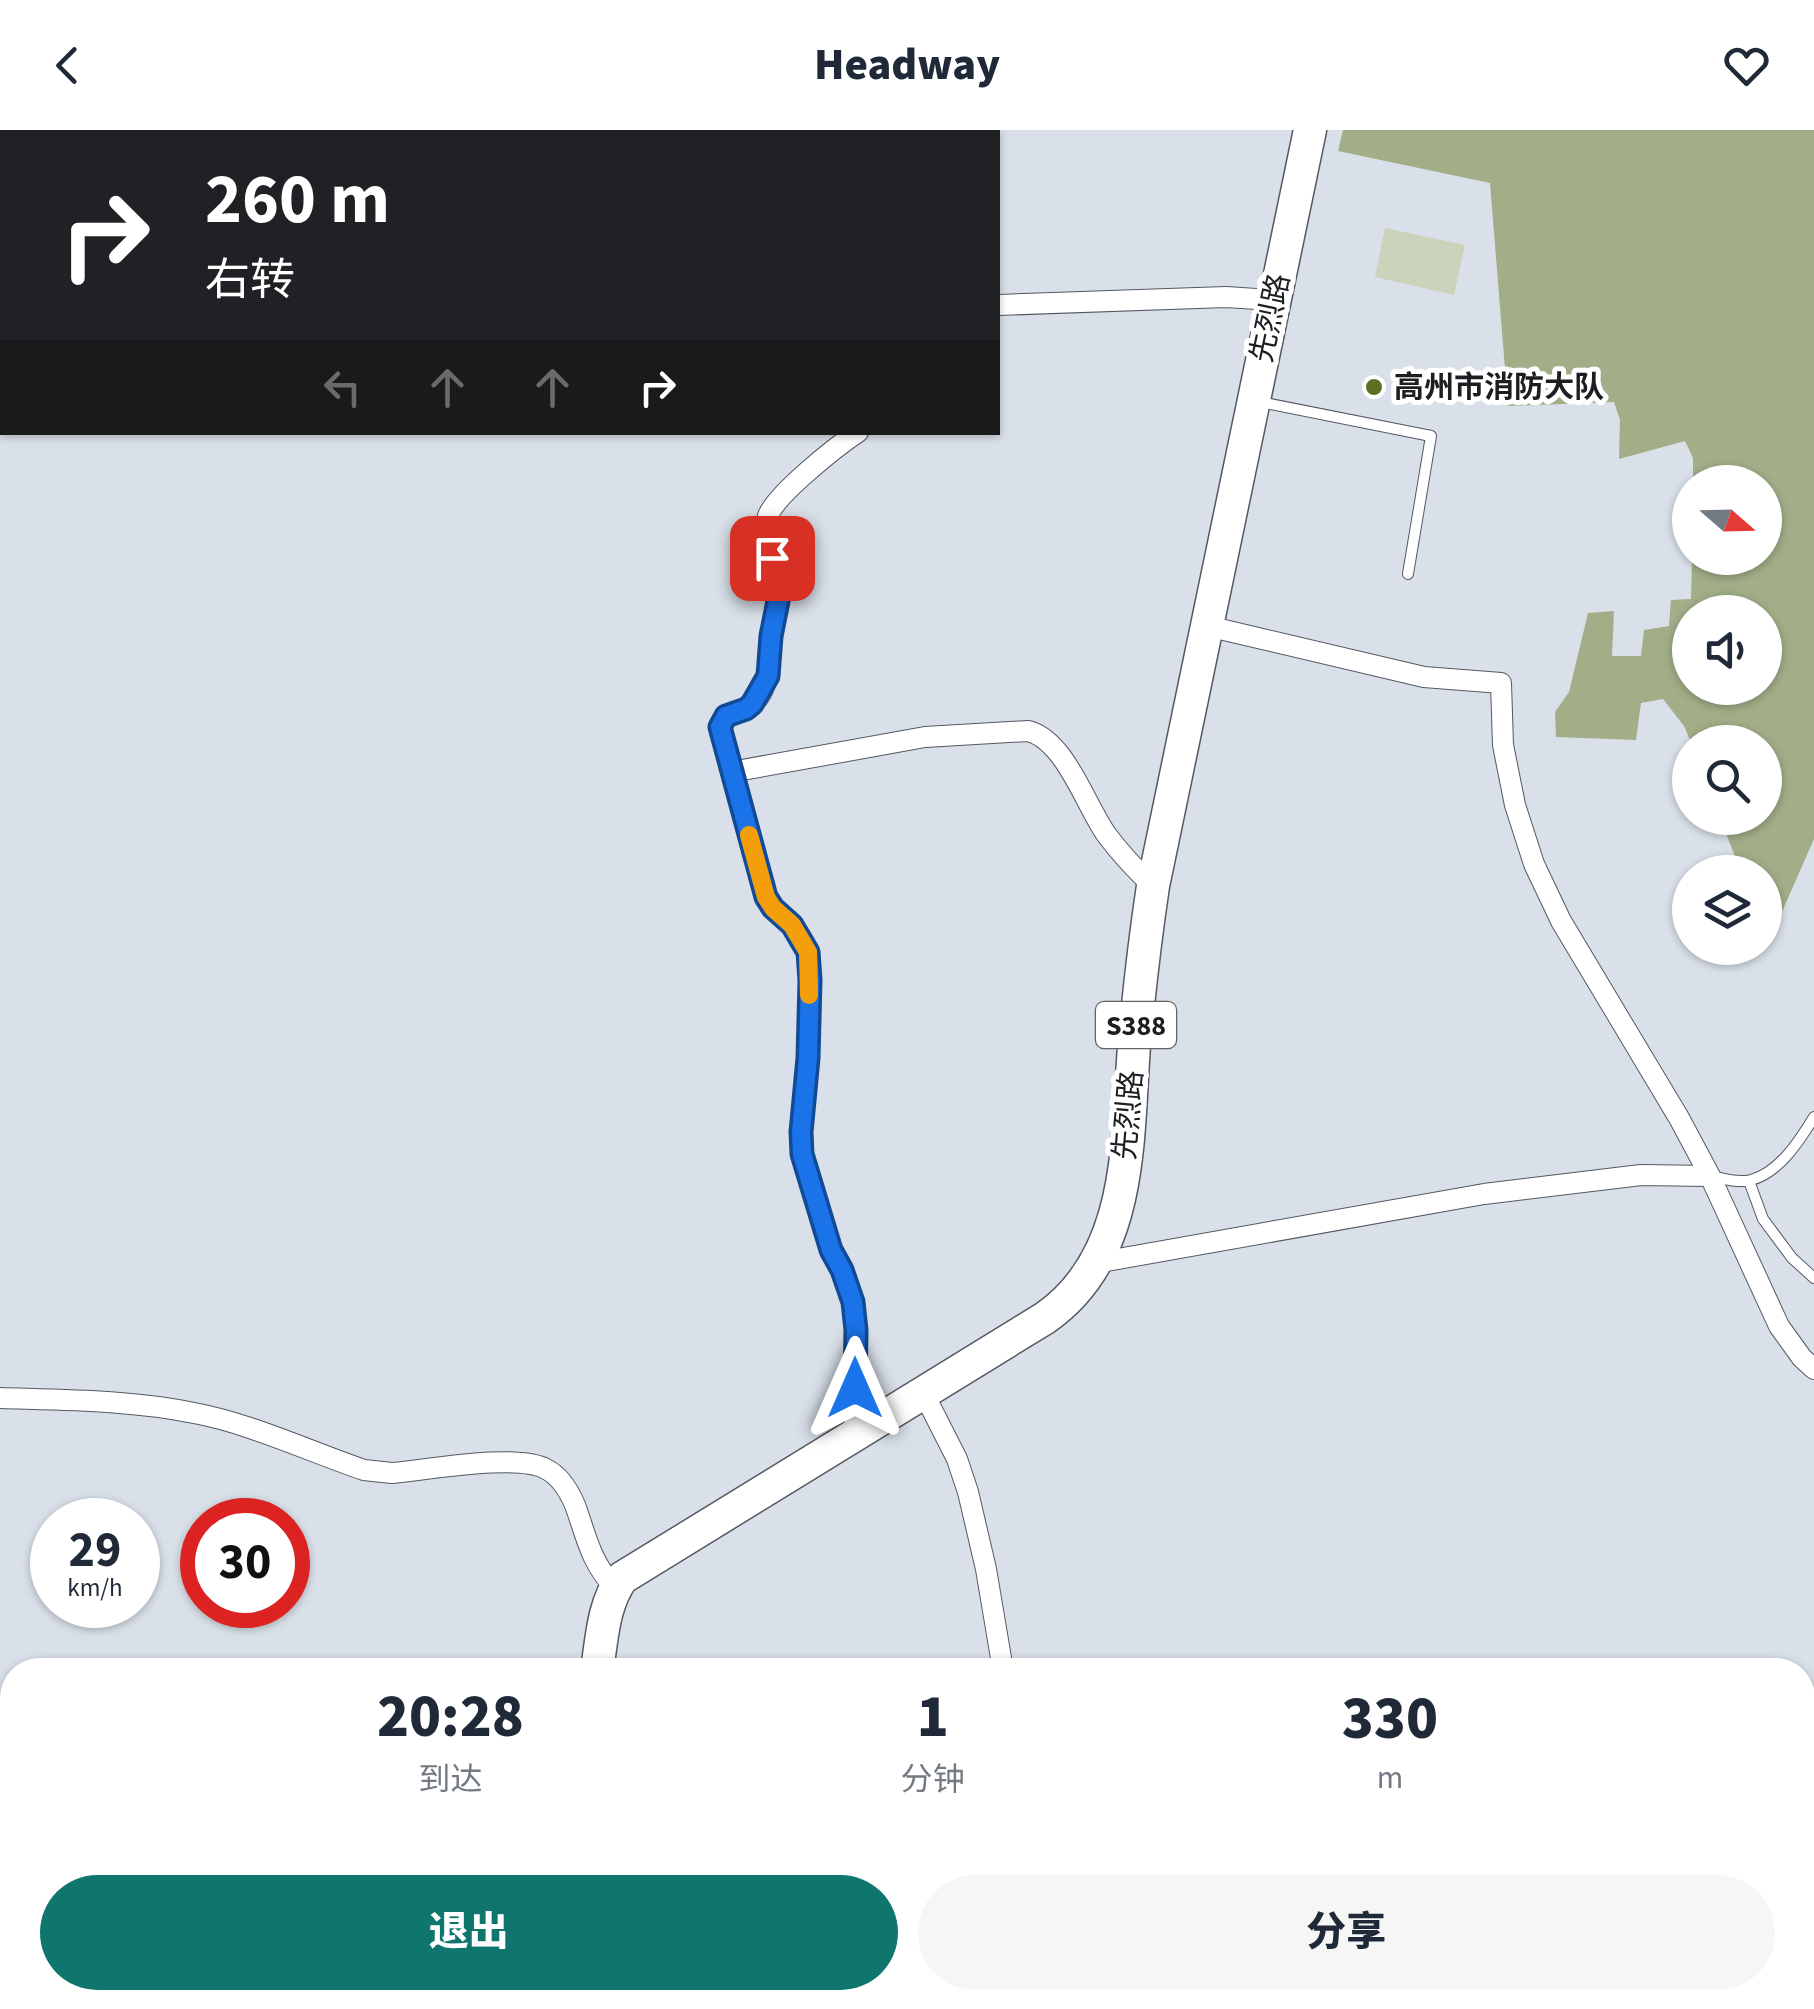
<!DOCTYPE html>
<html lang="zh">
<meta charset="utf-8">
<style>
body{margin:0;font-family:"Source Sans 3","Noto Sans SC",sans-serif;background:#f6f6f7;color:#1f2937;height:100vh;display:flex;flex-direction:column;font-size:38px;white-space:nowrap}
*{box-sizing:border-box;margin:0}
p{font-size:32px;color:#747a83}
.icon{flex:none;width:55px;height:55px;fill:none;stroke:currentColor;stroke-width:2;stroke-linecap:round;stroke-linejoin:round}
.map{position:relative;flex:1;overflow:hidden}
.side{position:absolute;left:0px;top:1528px;width:1815px;height:352px;display:flex;flex-direction:column;background:#fff;border-radius:40px 40px 0 0;box-shadow:0 2px 8px #0004}
.side>*{flex:none}
.banner{position:absolute;left:0px;top:0px;width:1000px;height:305px;box-shadow:0 2px 8px #0004;background:#202124;color:#fff;overflow:hidden}
.needle{width:65px;rotate:110deg}
.tools{position:absolute;left:1672px;top:335px;display:grid;gap:20px}
.tools a{display:grid;place-items:center;width:110px;height:110px;border-radius:50%;background:#fff;box-shadow:0 2px 8px #0004;font-size:50px}
.speed{position:absolute;left:30px;top:1368px;display:flex;gap:20px;font-size:50px;font-weight:700;text-align:center}
.speed>*{display:grid;place-content:center;width:130px;height:130px;border-radius:50%;background:#fff;box-shadow:0 2px 8px #0004;line-height:1}
.speed small{font-size:25px;font-weight:400}
.speed .limit{border:15px solid #d22;background:#fff;color:#111}
.pin{position:absolute;display:grid;place-items:center;width:85px;height:85px;color:#fff;margin:-42px;border-radius:20px;box-shadow:0 5px 15px #0006}
.me{position:absolute;width:110px;margin:-55px;rotate:0deg;stroke-linejoin:round;filter:drop-shadow(0 0 8px #0008)}
.turn{display:flex;align-items:center;gap:35px;height:210px;padding:0 40px;font-size:45px}
.turn .icon{width:130px;height:130px;stroke-width:2.5}
.turn b{display:block;font-size:70px;line-height:85px}
.lanes{display:flex;align-items:center;height:95px;padding:0 40px;background:#0003;justify-content:center;gap:50px;direction:ltr}
.lanes .off{opacity:.35}
.eta{display:flex;justify-content:space-evenly;align-items:center;height:170px;text-align:center}
.eta b{font-size:60px;font-weight:800;line-height:70px}
.primary-button{display:flex;gap:20px;margin-top:auto;padding:20px 40px}
.primary-button a{flex:1;height:115px;border-radius:60px;background:#0f766e;color:#fff;font-size:40px;font-weight:800;line-height:115px;text-align:center}
.primary-button a+a{background:#f6f6f7;color:#1f2937}
header{display:flex;justify-content:space-between;align-items:center;height:130px;padding:0 40px;background:#fff;font-size:45px;font-weight:800}
.map>svg:first-child{display:block}
.green{fill:#cbd4bb}
.forest{fill:#a1ae88;fill-rule:evenodd}
.lines{fill:none;stroke-linecap:round;stroke-linejoin:round}
.lane-casing{stroke:#535861;stroke-width:12}
.street-casing{stroke:#535861;stroke-width:22}
.secondary-casing{stroke:#535861;stroke-width:32}
.primary-casing{stroke:#535861;stroke-width:35}
.lane{stroke:#fff;stroke-width:10}
.street{stroke:#fff;stroke-width:20}
.secondary{stroke:#fff;stroke-width:30}
.primary{stroke:#fff;stroke-width:32}
.route-casing{stroke:#114b97;stroke-width:25}
.route{stroke:#1a73e8;stroke-width:18}
.slow{stroke:#f59e0b;stroke-width:18}
.poi-dot{fill:#5b7020;stroke:#fff;stroke-width:4}
.labels{text-anchor:middle;stroke-width:10;stroke-linejoin:round;paint-order:stroke}
.shield{fill:#fff;stroke:#606264;stroke-width:2.5}
.shield-label{font-size:28px;font-weight:bold;fill:#1c1e22}
.street-label{font-size:30px;fill:#1c1e22;stroke:#fff}
.poi-label{font-size:30px;font-weight:bold;fill:#1c1e22;stroke:#fff;text-anchor:start}
</style>
<header><svg class="icon" aria-label="back" viewBox="0 0 24 24"><path d="M15 5l-7 7 7 7"/></svg>Headway<svg class="icon" aria-label="heart" viewBox="0 0 24 24"><path d="M12 20l-8-8c-3-5 5-10 8-4 3-6 11-1 8 4z"/></svg></header>
<div class="map">
<svg width="1814" height="1879" viewBox="0 0 1814 1879">
<rect width="100%" height="100%" fill="#d9e0e9"/>
<path class="green" d="M1385 98 1465 115 1454 165 1375 147Z"/>
<path class="forest" d="M1343 0H1814V709L1773 802 1765 788V742H1741L1720 688H1765V612H1691L1684 596 1663 569 1641 573 1636 610 1556 607 1555 582 1569 562 1588 483 1614 481 1612 526H1641L1644 500 1669 496 1671 470 1691 469 1692 428H1765V352H1693V328L1685 311 1619 329 1620 290 1614 272 1508 276 1490 53 1338 21ZM1690 482H1765V558H1690Z"/>
<g class="lines">
<g class="lane-casing">
<path id="lane" d="M0 214 2 215
M1260 272 1431 306 1408 444
M1711 1046C1724 1049 1738 1053 1751 1050 1779 1043 1800 1010 1814 987
M1749 1051 1763 1089 1792 1128 1814 1148
M1377 1868 1391 1879
M445 1879 449 1868
M1583 1879 1587 1868"/>
</g>
<g class="street-casing">
<path id="street" d="M998 175 1226 167 1273 170
M1207 496 1424 547 1501 553 1503 615 1515 675 1534 734 1561 791 1679 988 1710 1046 1779 1196 1802 1228 1814 1239
M731 642 925 607 1028 601C1065 610 1085 674 1106 704 1120 723 1136 740 1153 756
M1095 1133 1484 1064 1641 1045 1710 1046
M923 1262 957 1329 968 1362 986 1439 1003 1540
M0 1268C64 1270 131 1270 194 1283 249 1293 311 1322 364 1340L392 1343C427 1340 518 1323 546 1339 560 1346 569 1361 575 1375 587 1408 590 1431 615 1458
M855 1304V1200L853 1172 842 1140 831 1120 803 1024 801 1002 808 929 810 849 808 823 792 795 773 778 766 767 720 597 726 586C733 583 741 582 747 578 773 562 768 525 772 499 775 485 781 468 779 454 776 432 760 408 768 386 776 364 837 316 858 302
M1750 1868 1751 1879
M1319 1879 1324 1868"/>
</g>
<g class="secondary-casing">
<path id="secondary" d="M161 2 162 0
M192 2 193 0
M0 265 2 257"/>
</g>
<g class="primary-casing">
<path id="primary" d="M597 1540C602 1508 603 1475 622 1448L1045 1188C1133 1127 1127 1011 1134 916 1139 862 1145 809 1153 756L1310 0
M0 1747 12 1756
M172 1868 192 1879
M537 1879 540 1868"/>
</g>
<use href="#lane" class="lane"/>
<use href="#street" class="street"/>
<use href="#secondary" class="secondary"/>
<use href="#primary" class="primary"/>
</g>
<g class="lines">
<g class="route-casing">
<path id="route" d="M772 428 780 461 771 506 768 546 752 574 746 579 726 586 720 597 766 767 773 778 792 795 808 822 810 850 808 928 801 1002 802 1024 831 1120 842 1140 853 1172 856 1200 855 1258"/>
</g>
<use href="#route" class="route"/>
<path class="slow" d="M749 705 766 767 773 778 792 795 808 822 809 865"/>
</g>
<circle class="poi-dot" cx="1374" cy="257" r="10"/>
<g class="labels">
<rect class="shield" x="1096" y="872" width="80" height="46" rx="8"/>
<g class="shield-label">
<text x="1136" y="905">S388</text>
</g>
<g class="street-label">
<text transform="translate(1270 188) rotate(-78)" y="10">先烈路</text>
<text transform="translate(1128 985) rotate(-85)" y="10">先烈路</text>
</g>
<g class="poi-label">
<text x="1394" y="267">高州市消防大队</text>
</g>
</g>
</svg>
<div class="tools">
<a><svg class="needle" viewBox="-14 -14 28 28"><path d="M0-13l5 13h-10z" fill="#e53935"/><path d="M0 13l5-13h-10z" fill="#747a83"/></svg></a>
<a><svg class="icon" aria-label="sound" viewBox="0 0 24 24"><path d="M4 9h4l5-4v14l-5-4H4zM17 9q2 3 0 6"/></svg></a>
<a><svg class="icon" aria-label="search" viewBox="0 0 24 24"><circle cx="10" cy="10" r="6"/><path d="M15 15l6 6"/></svg></a>
<a><svg class="icon" aria-label="layers" viewBox="0 0 24 24"><path d="M12 4l9 5-9 5-9-5zM3 14l9 5 9-5"/></svg></a>
</div>
<div class="speed"><div>29<small>km/h</small></div><div class="limit">30</div></div>
<div class="pin" style="left:772px;top:428px;background:#d93025"><svg class="icon" aria-label="arrive" viewBox="0 0 24 24"><path d="M6 21V4h12l-3 4 3 4H6"/></svg></div>
<svg class="me" style="left:855px;top:1258px" viewBox="-20 -20 40 40"><path d="M0-17L14 15 0 8-14 15z" fill="#1a73e8" stroke="#fff" stroke-width="4"/></svg>
<div class="banner">
<div class="turn"><svg class="icon" aria-label="right" viewBox="0 0 24 24"><path d="M7 20v-9h11M14 6l5 5-5 5"/></svg><div><b>260 m</b>右转</div></div>
<div class="lanes"><svg class="icon off" aria-label="left" viewBox="0 0 24 24"><path d="M17 20v-9H6M10 6l-5 5 5 5"/></svg><svg class="icon off" aria-label="ahead" viewBox="0 0 24 24"><path d="M12 20V5M6 11l6-6 6 6"/></svg><svg class="icon off" aria-label="ahead" viewBox="0 0 24 24"><path d="M12 20V5M6 11l6-6 6 6"/></svg><svg class="icon" aria-label="right" viewBox="0 0 24 24"><path d="M7 20v-9h11M14 6l5 5-5 5"/></svg></div>
</div>
<section class="side">
<div class="eta">
<div><b>20:28</b><p>到达</p></div>
<div><b>1</b><p>分钟</p></div>
<div><b>330</b><p>m</p></div>
</div>
<div class="primary-button"><a>退出</a><a>分享</a></div>
</section>
</div>
